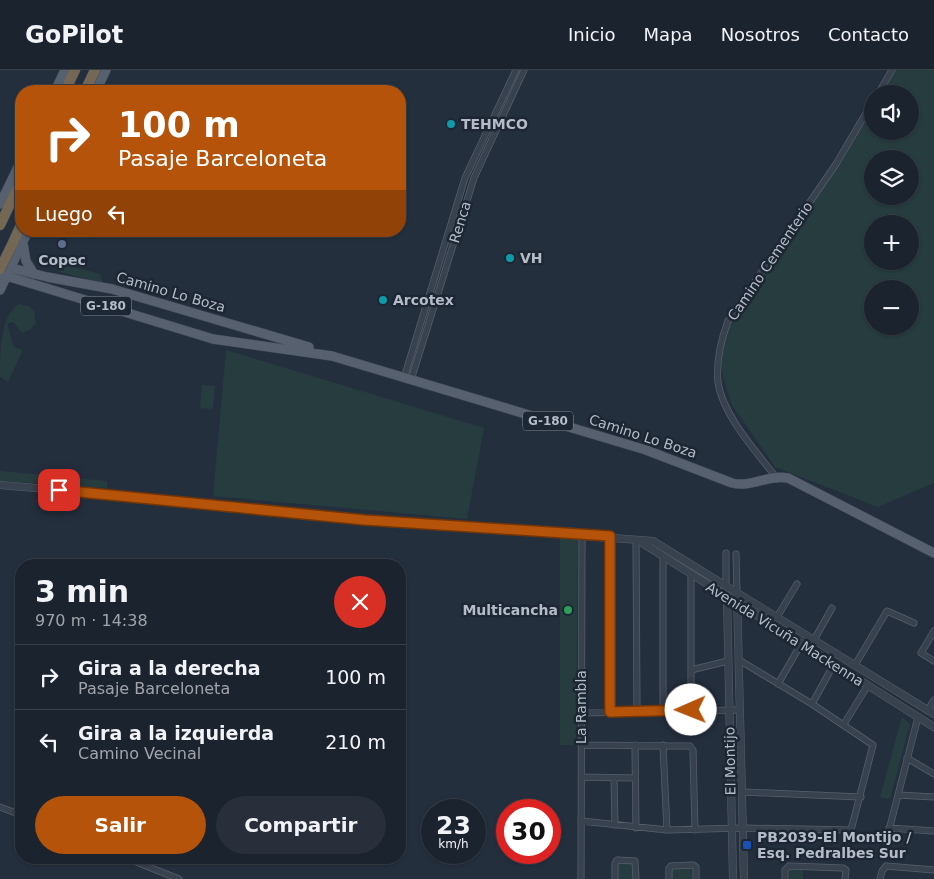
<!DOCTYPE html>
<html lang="es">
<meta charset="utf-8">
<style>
body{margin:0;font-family:"DejaVu Sans",sans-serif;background:#282f3a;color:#f1f3f6;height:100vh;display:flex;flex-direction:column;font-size:19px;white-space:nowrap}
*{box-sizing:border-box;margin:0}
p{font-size:16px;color:#a0a4aa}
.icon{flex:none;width:28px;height:28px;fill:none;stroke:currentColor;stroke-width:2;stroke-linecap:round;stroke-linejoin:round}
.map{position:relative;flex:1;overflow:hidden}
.drawer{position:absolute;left:15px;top:489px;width:391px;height:305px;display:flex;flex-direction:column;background:#1b232e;border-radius:20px;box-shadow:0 1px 4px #0004,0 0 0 1px #39404a}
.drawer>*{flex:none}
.guide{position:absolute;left:15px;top:15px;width:391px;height:152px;border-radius:20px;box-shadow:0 1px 4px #0004,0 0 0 1px #39404a;background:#b45309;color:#fff;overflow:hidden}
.tools{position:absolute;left:864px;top:15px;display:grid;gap:10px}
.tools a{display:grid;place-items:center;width:55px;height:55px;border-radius:50%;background:#1b232e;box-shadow:0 1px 4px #0004,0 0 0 1px #39404a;font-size:25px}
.speed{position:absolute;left:421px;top:729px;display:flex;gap:10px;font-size:25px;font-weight:700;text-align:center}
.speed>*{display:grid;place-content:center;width:65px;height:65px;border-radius:50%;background:#1b232e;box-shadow:0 1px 4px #0004,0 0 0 1px #39404a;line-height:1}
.speed small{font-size:12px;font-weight:400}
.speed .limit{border:8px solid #d22;background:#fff;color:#111}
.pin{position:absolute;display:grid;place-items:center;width:42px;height:42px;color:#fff;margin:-21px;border-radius:10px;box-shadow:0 2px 8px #0006}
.me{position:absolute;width:55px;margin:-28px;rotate:269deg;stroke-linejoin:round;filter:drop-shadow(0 0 4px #0008)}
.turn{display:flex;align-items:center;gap:18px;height:105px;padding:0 20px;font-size:22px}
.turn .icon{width:65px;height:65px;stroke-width:2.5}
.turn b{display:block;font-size:35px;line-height:42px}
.then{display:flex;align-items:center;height:48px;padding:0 20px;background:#0003;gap:10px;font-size:19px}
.round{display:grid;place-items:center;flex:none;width:52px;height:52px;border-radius:26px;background:#282f3a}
.summary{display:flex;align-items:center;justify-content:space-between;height:85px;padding:0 20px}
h1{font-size:30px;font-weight:600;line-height:38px}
.action{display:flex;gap:10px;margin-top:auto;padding:10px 20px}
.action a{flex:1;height:58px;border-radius:30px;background:#b45309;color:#fff;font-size:20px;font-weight:600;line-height:58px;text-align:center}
.action a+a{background:#282f3a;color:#f1f3f6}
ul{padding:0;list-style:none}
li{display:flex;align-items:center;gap:15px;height:65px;padding:0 20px;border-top:1px solid #39404a}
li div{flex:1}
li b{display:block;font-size:19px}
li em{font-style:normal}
header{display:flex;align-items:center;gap:30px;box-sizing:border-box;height:70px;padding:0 25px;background:#1b232e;border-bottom:1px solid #39404a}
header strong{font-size:24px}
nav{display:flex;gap:28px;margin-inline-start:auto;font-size:18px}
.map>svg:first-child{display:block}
.green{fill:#263c3f;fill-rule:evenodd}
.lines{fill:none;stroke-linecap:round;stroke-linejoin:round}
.minor-casing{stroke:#565f6c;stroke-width:7}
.tertiary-casing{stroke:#565f6c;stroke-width:8}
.primary-casing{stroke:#414a57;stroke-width:10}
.motorway-casing{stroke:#434c59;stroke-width:11}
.minor{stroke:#38414e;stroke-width:5.5}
.tertiary{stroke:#38414e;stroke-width:7}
.primary{stroke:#56606e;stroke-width:9}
.motorway{stroke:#746855;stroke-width:10}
.motorway-bridge-casing{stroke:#434c59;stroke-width:11;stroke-linecap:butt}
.motorway-bridge{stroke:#746855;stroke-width:10}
.route-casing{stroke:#753606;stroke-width:12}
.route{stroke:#b45309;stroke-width:9}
.culture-dot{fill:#0f9aa8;stroke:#1d2633;stroke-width:2}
.service-dot{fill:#5c6f8a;stroke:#1d2633;stroke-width:2}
.leisure-dot{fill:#2e9e5b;stroke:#1d2633;stroke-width:2}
.transit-dot{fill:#1a4fb4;stroke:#1d2633;stroke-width:2}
.labels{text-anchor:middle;stroke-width:5;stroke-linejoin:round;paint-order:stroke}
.shield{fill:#1d2633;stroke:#878f9c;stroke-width:1}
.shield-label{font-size:12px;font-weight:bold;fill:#b4bcc9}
.poi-label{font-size:14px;font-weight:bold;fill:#b4bcc9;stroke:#1d2633;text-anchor:start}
.street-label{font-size:14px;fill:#b4bcc9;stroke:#1d2633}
</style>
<header>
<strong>GoPilot</strong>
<nav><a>Inicio</a><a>Mapa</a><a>Nosotros</a><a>Contacto</a></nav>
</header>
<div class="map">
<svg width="934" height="809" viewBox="0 0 934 809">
<rect width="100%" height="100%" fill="#242f3e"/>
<path class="green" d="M894 0H934V413L878 437 775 397 732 335 723 307 721 293 725 261 733 245 838 97 872 37V61H910V24H880ZM872 89H910V126H872ZM872 154H910V191H872ZM872 219H910V256H872Z
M68 163H81L85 169 70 168 66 164Z
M63 194 100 204 103 213 56 201Z
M19 234 29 236 34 241 36 253 30 260 22 263 13 252 7 254 14 277 23 280 8 312 0 307C0 285 0 245 19 234Z
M226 280 484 358 467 449 213 426Z
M202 315 215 316 213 339 200 338Z
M0 401 107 411V418L0 411Z
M560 469H578L576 675H560Z
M902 647 910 654 890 729 880 727Z
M617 794H633V809H617Z
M671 799H691L692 809H671Z
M789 800H803V809H789Z"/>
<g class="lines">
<g class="minor-casing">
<path id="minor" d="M878 24 892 0
M404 308 465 108 516 0
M411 310 474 108 524 0
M776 407C757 383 722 344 718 312 716 292 721 270 728 251L836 94 872 33
M636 470 637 642
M726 483V516
M736 484 737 523
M777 547 797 514
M934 561 921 583 934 591
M814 570 832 538
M855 595 887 541 914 553
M691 600 728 591
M778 614 801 574
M812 634 834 594
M928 640 934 630
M663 641V488
M691 641V506
M610 642V466
M581 643 740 640
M844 654 868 615
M581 675 690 676 693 680 695 760
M635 675 636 758
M663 675 667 760
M907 688 934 704
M581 707 634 708
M614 708 615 755
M742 722 861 727
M898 725 934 727
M0 737 21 745
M581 751 667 760 743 758 851 760 873 675 812 634 739 590
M889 758 934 761
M886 772 918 647
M126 788 179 809
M581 809 582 466
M615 809V793L617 790 635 791 636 809
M669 809V798L671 796 693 795 696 797V809
M785 809V800L789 796 843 798 846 800 845 809
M880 809 882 801 886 796 934 800"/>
</g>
<g class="tertiary-casing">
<path id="tertiary" d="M0 415 164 429 349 449 653 471 934 644
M639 471 934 657
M737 523 744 809
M727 526 733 809"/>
</g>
<g class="primary-casing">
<path id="primary" d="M55 21 65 0
M96 21 106 0
M0 134 21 91
M23 173 26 191 34 204
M0 195 47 207 112 219 309 277
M0 204 213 269 332 286 646 380 732 413C752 418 768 404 788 408L934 483
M0 220 28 161"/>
</g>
<g class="motorway-casing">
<path id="motorway" d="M65 21 75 0
M85 21 95 0
M0 155 21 111
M11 177 21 155"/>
</g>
<use href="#minor" class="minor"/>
<use href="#tertiary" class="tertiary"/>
<use href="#primary" class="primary"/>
<use href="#motorway" class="motorway"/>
<g class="motorway-bridge-casing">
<path id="motorway-bridge" d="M0 199 11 177"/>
</g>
<use href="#motorway-bridge" class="motorway-bridge"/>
</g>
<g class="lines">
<g class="route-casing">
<path id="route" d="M59 420 365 450 610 466V642L691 640"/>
</g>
<use href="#route" class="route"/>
</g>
<g class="culture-dot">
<circle cx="451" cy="54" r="5"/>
<circle cx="510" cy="188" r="5"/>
<circle cx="383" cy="230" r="5"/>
</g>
<circle class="service-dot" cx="62" cy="174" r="5"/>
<circle class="leisure-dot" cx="568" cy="540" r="5"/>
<rect class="transit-dot" x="742" y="770" width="10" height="10" rx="2.5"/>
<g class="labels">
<g class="shield">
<rect x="81" y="226.5" width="50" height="19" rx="4"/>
<rect x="523" y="341.5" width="50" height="19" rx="4"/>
</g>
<g class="shield-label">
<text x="106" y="240">G-180</text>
<text x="548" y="355">G-180</text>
</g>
<g class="poi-label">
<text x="461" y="59">TEHMCO</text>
<text x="520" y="193">VH</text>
<text x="62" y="195" text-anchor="middle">Copec</text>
<text x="393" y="235">Arcotex</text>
<text x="558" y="545" text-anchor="end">Multicancha</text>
<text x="757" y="772">PB2039-El Montijo /<tspan x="757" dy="16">Esq. Pedralbes Sur</tspan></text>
</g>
<g class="street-label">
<text transform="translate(460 152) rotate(-73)" y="5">Renca</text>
<text transform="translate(770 191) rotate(-56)" y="5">Camino Cementerio</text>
<text transform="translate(171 222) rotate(16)" y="5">Camino Lo Boza</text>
<text transform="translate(643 366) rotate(18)" y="5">Camino Lo Boza</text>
<text transform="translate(785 564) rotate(32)" y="5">Avenida Vicuña Mackenna</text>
<text transform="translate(581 637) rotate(-90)" y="5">La Rambla</text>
<text transform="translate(730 691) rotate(-91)" y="5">El Montijo</text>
</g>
</g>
</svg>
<div class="tools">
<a><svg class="icon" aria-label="sound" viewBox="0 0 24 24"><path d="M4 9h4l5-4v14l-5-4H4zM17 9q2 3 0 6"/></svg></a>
<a><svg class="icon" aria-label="layers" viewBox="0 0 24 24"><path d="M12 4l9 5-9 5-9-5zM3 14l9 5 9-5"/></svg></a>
<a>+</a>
<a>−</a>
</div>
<div class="speed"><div>23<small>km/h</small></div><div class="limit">30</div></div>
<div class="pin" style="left:59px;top:420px;background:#d93025"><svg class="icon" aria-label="arrive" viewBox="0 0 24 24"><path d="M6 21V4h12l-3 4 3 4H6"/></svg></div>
<svg class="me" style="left:691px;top:640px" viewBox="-20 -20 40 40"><circle r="19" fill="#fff"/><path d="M0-13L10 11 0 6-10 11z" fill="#b45309"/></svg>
<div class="guide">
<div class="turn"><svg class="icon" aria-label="right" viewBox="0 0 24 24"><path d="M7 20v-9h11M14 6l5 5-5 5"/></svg><div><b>100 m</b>Pasaje Barceloneta</div></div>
<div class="then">Luego<svg class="icon" aria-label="left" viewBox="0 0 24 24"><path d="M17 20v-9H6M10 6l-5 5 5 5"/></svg></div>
</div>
<section class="drawer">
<div class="summary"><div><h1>3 min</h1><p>970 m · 14:38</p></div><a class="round" style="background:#d93025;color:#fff"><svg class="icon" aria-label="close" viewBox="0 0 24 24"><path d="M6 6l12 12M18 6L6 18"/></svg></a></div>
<ul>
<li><svg class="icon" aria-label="right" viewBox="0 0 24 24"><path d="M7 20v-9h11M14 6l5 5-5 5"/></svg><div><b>Gira a la derecha</b><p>Pasaje Barceloneta</p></div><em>100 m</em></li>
<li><svg class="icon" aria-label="left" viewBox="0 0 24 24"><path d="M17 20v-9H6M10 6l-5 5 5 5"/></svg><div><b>Gira a la izquierda</b><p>Camino Vecinal</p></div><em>210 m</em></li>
</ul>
<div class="action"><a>Salir</a><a>Compartir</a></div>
</section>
</div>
